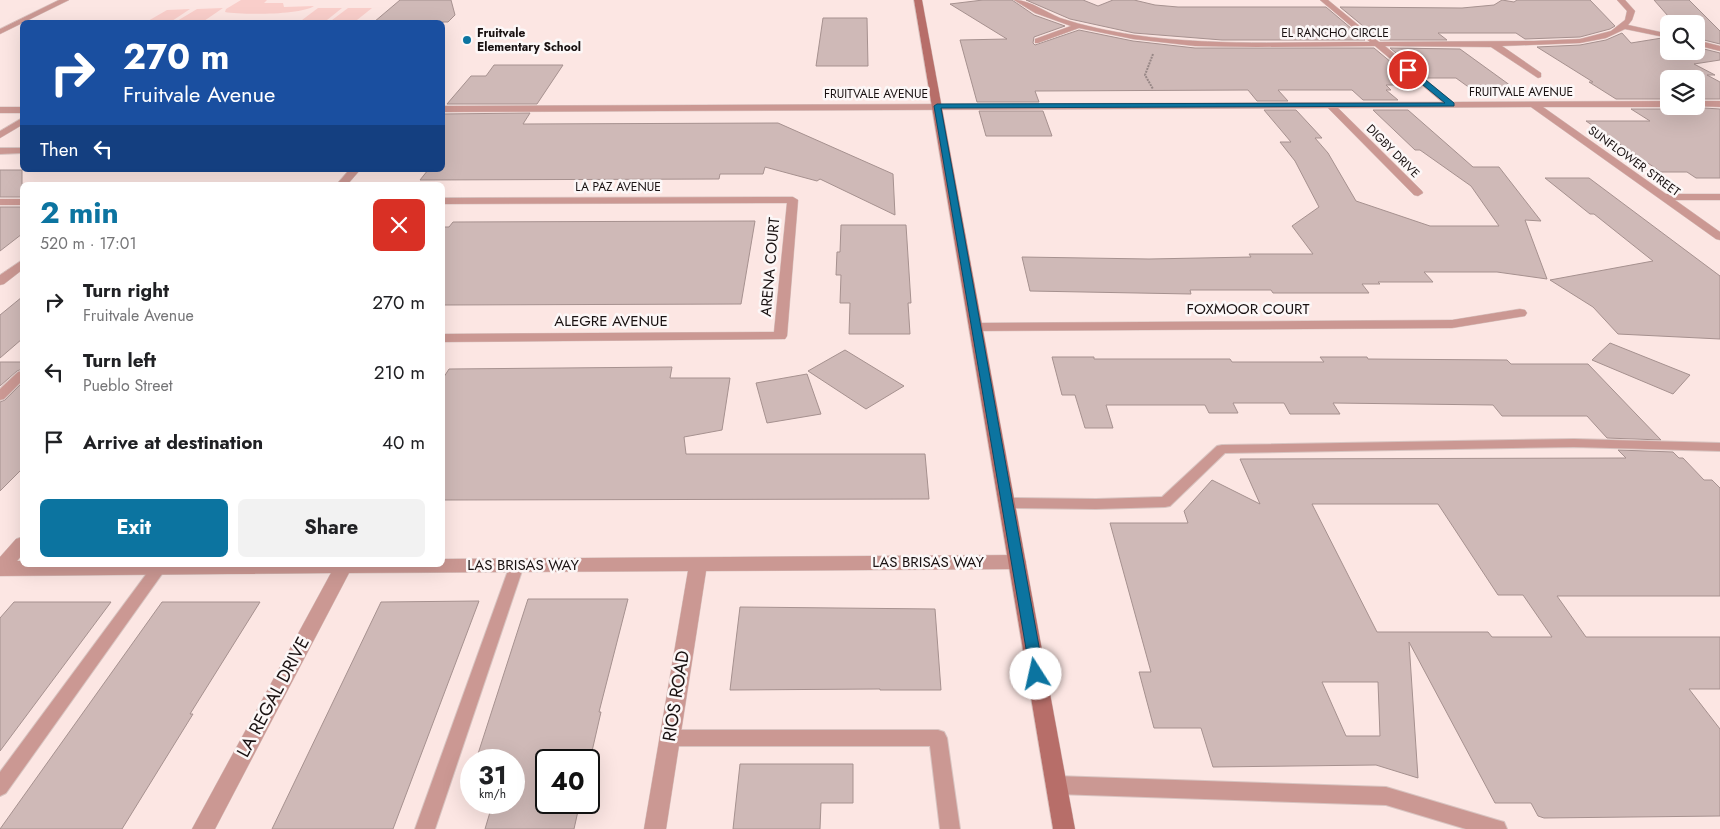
<!DOCTYPE html>
<meta charset="utf-8">
<style>
body{margin:0;font-family:Jost,sans-serif;background:#f2f2f2;color:#202124;height:100vh;display:flex;flex-direction:column;font-size:19px;white-space:nowrap}
*{box-sizing:border-box;margin:0}
p{font-size:16px;color:#757577}
.icon{flex:none;width:28px;height:28px;fill:none;stroke:currentColor;stroke-width:2;stroke-linecap:round;stroke-linejoin:round}
.map{position:relative;flex:1;overflow:hidden}
.sheet{position:absolute;left:20px;top:182px;width:425px;height:385px;display:flex;flex-direction:column;background:#fff;border-radius:8px;box-shadow:0 5px 20px #0002}
.sheet>*{flex:none}
.top-card{position:absolute;left:20px;top:20px;width:425px;height:152px;border-radius:8px;box-shadow:0 5px 20px #0002;background:#1a4fa0;color:#fff;overflow:hidden}
.fabs{position:absolute;left:1660px;top:15px;display:grid;gap:10px}
.fabs a{display:grid;place-items:center;width:45px;height:45px;border-radius:8px;background:#fff;box-shadow:0 5px 20px #0002;font-size:25px}
.speed{position:absolute;left:460px;top:749px;display:flex;gap:10px;font-size:25px;font-weight:700;text-align:center}
.speed>*{display:grid;place-content:center;width:65px;height:65px;border-radius:50%;background:#fff;box-shadow:0 5px 20px #0002;line-height:1}
.speed small{font-size:12px;font-weight:400}
.speed .limit{border:2px solid #111;border-radius:8px;background:#fff;color:#111}
.pin{position:absolute;display:grid;place-items:center;width:42px;height:42px;color:#fff;margin:-21px;border:2px solid #fff;border-radius:50%;box-shadow:0 1px 5px #0007}
.me{position:absolute;width:55px;margin:-28px;rotate:350deg;stroke-linejoin:round;filter:drop-shadow(0 0 4px #0008)}
.turn{display:flex;align-items:center;gap:18px;height:105px;padding:0 20px;font-size:22px}
.turn .icon{width:65px;height:65px;stroke-width:2.5}
.turn b{display:block;font-size:35px;line-height:42px}
.then{display:flex;align-items:center;height:48px;padding:0 20px;background:#0003;gap:10px;font-size:19px}
.round{display:grid;place-items:center;flex:none;width:52px;height:52px;border-radius:8px;background:#f2f2f2}
.overview{display:flex;align-items:center;justify-content:space-between;height:85px;padding:0 20px}
h1{font-size:30px;font-weight:700;line-height:38px;color:#0c74a0}
.cta{display:flex;gap:10px;margin-top:auto;padding:10px 20px}
.cta a{flex:1;height:58px;border-radius:8px;background:#0c74a0;color:#fff;font-size:20px;font-weight:700;line-height:58px;text-align:center}
.cta a+a{background:#f2f2f2;color:#202124}
ul{padding:0;list-style:none}
li{display:flex;align-items:center;gap:15px;height:70px;padding:0 20px}
li div{flex:1}
li b{display:block;font-size:19px}
li em{font-style:normal}
.map>svg:first-child{display:block}
.green{fill:#f9ceca}
.building{fill:#cfb9b7;stroke:#a6918f;fill-rule:evenodd}
.lines{fill:none;stroke-linecap:round;stroke-linejoin:round}
.lane-casing{stroke:#d8c4c1;stroke-width:2}
.street-casing{stroke:#d8c4c1;stroke-width:1}
.secondary-casing{stroke:#d8c4c1;stroke-width:1}
.path{stroke:#978786;stroke-width:2;stroke-dasharray:2 1;stroke-linecap:butt}
.lane{fill:#cb9893;fill-rule:evenodd}
.street{fill:#cb9893;fill-rule:evenodd}
.secondary{fill:#b76e69;fill-rule:evenodd}
.route{fill:#0c74a0;stroke:#084b68}
.poi-dot{fill:#0c74a0;stroke:#fcf7f7;stroke-width:2}
.labels{text-anchor:middle;stroke-width:5;stroke-linejoin:round;paint-order:stroke}
.far-poi-label{font-size:12px;font-weight:bold;fill:#191111;stroke:#fcf7f7;text-anchor:start}
.far-street-label{font-size:12px;fill:#191111;stroke:#fcf7f7}
.street-label{font-size:15px;fill:#191111;stroke:#fcf7f7}
.near-street-label{font-size:18px;fill:#191111;stroke:#fcf7f7}
</style>
<div class="map">
<svg width="1720" height="829" viewBox="0 0 1720 829">
<rect width="100%" height="100%" fill="#fce6e3"/>
<path class="green" d="M241 0H267L264 3H283L284 7 314 6C302 15 242 15 225 12L226 9Z
M223 8 204 21H177L197 9Z
M318 8H342L327 20H302Z
M348 8H372L357 20H332Z
M190 9 172 21H148L167 10Z"/>
<path class="building" d="M400 0H451L455 15 448 22H374Z
M983 0H1012L1034 15 1065 26 1034 37 1033 43 1035 45 1079 30 1133 41 1195 48H1374L1410 78H1389L1398 85H1386L1391 90H1386L1398 100H1363L1352 90H1278L1288 101H1257L1248 90 1037 91H1035L1039 102H977L960 40 1007 39 950 4Z
M1026 0H1083L1098 6 1113 0H1134L1155 5 1178 7H1326L1365 40H1222L1134 33 1070 19Z
M1502 0 1514 2 1517 0H1590L1615 26 1610 29 1580 37 1525 39 1516 33H1438L1447 40H1380L1340 7 1462 8 1494 5Z
M1654 0H1689L1720 31V44L1696 38V24H1675Z
M823 18H867L868 66H816Z
M1622 33 1631 43 1662 38 1669 40V51H1696V47L1720 53V60L1694 64 1715 75H1707L1720 82V99H1696V79H1669V99H1616L1589 82H1593L1537 47 1580 45 1606 40Z
M1390 48 1460 49 1518 91H1474L1456 78H1426Z
M494 65H563L537 104H447L471 76H486Z
M1673 106 1720 109V178H1696L1687 172H1661L1586 121H1650L1631 109H1669Z
M1264 110H1296L1322 138H1315L1328 153 1356 201 1430 226H1499L1471 186 1420 150H1415L1373 110H1408L1473 167H1499L1541 221 1525 220 1547 279 1497 272H1424L1433 282H1378L1380 284H1362L1369 293H1273L1271 290H1190L1191 294 1030 291 1022 257 1149 259 1251 257 1249 254H1313L1292 226 1319 207 1295 161 1280 142H1291Z
M979 111H1043L1052 136H986Z
M530 113 523 124 778 123 893 174 895 215 820 179 817 181 765 167 763 174H720L719 179 420 180 428 170H442V114Z
M0 170H22V197H0Z
M1545 178H1589L1720 276V339L1618 334 1593 307 1550 280 1653 261 1594 214H1590Z
M0 207H22V234L0 251Z
M755 221 741 304 442 305V227H449L453 222Z
M841 225H906L911 303H908L910 334H849L850 303H840L841 275H836L837 252H840Z
M22 297V339L0 358V315Z
M1610 343 1690 375 1673 394 1592 360Z
M845 350 904 386 866 409 808 371Z
M1052 357H1094V359H1230L1232 362H1324L1320 357H1367L1368 359 1507 360 1511 364H1588L1661 440 1607 438 1587 416H1502L1493 405 1333 403 1340 414H1290L1284 403H1233L1238 413H1209L1205 405H1106L1113 428H1085L1075 395H1062Z
M0 362H22V369L17 371 0 386Z
M672 367 670 378H730L722 430 684 437 686 454H925L929 499 442 500V380L449 369Z
M807 374 821 414 767 423 756 383Z
M22 383V469L0 491V402L5 400Z
M1618 450 1673 452 1679 458H1683L1704 480H1712L1720 488V596H1557L1586 637H1720V689H1689L1720 729V816L1544 818 1538 816 1531 803H1495L1409 642 1418 778 1376 765 1213 767 1201 728H1154L1139 672H1151L1110 523H1188L1184 511 1212 480 1260 504 1240 459 1626 458ZM1312 504H1438L1498 595H1523L1552 637H1492L1488 632H1377ZM1322 682H1378L1380 736H1346Z
M528 599H628L599 712H601L590 760H546V802H580L574 829H485L493 802H514V760H476Z
M479 601 393 829H272L381 602Z
M14 602H111L0 751V618Z
M162 602H260L190 714H193L122 829H0Z
M740 607 935 609 941 690H880V689L730 690Z
M740 764H853V803H821L820 829H733Z"/>
<g class="lines">
<g class="lane-casing">
<path id="lane" d="M0 148H22V153L0 154Z
M22 371V381L4 399 0 400V389L18 372Z
M1574 439 1720 443V451L1574 447 1225 453 1170 506 1165 507 1096 509 1007 508 1002 507 1000 503 1002 499 1007 498 1096 499 1162 497 1217 446 1222 445Z
M517 559 522 561 524 565 435 829H415L510 565 512 561Z
M153 565H166L167 567 6 793 0 796V772Z
M669 730H938L944 732 947 738 960 829H940L930 746H669L663 744 660 738 663 732Z
M1056 776 1386 787 1497 820 1504 822 1507 829H1466L1386 805 1056 794 1050 791 1047 785 1050 779Z"/>
</g>
<g class="street-casing">
<path id="street" d="M59 0H69L0 34V29Z
M1014 0C1030 0 1045 12 1060 18 1084 26 1109 31 1134 35 1212 46 1291 42 1370 42L1320 0H1328L1379 42 1534 41 1580 39 1611 31 1625 20 1627 11 1617 0H1625L1635 11 1632 20 1628 25 1669 34V38L1625 29 1606 38 1580 43 1502 46 1541 73V77L1538 78 1491 47 1385 46 1453 102 1669 101V106H1671L1669 107H1543L1666 194H1720V200H1675L1720 232V240L1716 239 1531 107 1338 108 1422 191 1423 193 1418 196 1414 195 1328 108 442 112V106L1442 102 1375 46 1257 47 1195 46 1133 39 1079 28 1038 43H1035V39L1071 26 1035 13Z
M1696 40 1720 46V51L1696 45Z
M1696 101H1720V107L1694 106H1696Z
M0 107H22V113H0Z
M22 118V125L0 138V131Z
M349 170H360L347 185H336Z
M793 197 798 200 787 336 785 339 442 342V334L774 332 787 203 442 204V198Z
M0 199H22V205H0Z
M22 260V270L4 284 0 285V275Z
M1520 309 1525 310 1527 313 1525 316 1452 328 976 331 969 327 976 323 1452 320Z
M22 537V555L17 561H22V565H442V559L1017 555 1023 557 1026 562 1023 567 1017 569 706 571 666 829H644L688 571 349 573 215 829H192L331 573 0 576V557L16 539Z"/>
</g>
<g class="secondary-casing">
<path id="secondary" d="M914 0H922L1075 829H1053Z"/>
</g>
<path class="path" d="M1153 54 1145 75 1153 89"/>
<use href="#lane" class="lane"/>
<use href="#street" class="street"/>
<use href="#secondary" class="secondary"/>
</g>
<path class="route" d="M1406 68H1411L1454 103V106L941 108 1044 674 1042 678 1036 680 1031 678 934 106 937 104 1445 103 1406 71Z"/>
<circle class="poi-dot" cx="467" cy="40" r="5"/>
<g class="labels">
<g class="far-poi-label">
<text x="477" y="37">Fruitvale<tspan x="477" dy="14">Elementary School</tspan></text>
</g>
<g class="far-street-label">
<text x="1335" y="37">EL RANCHO CIRCLE</text>
<text x="1521" y="96">FRUITVALE AVENUE</text>
<text x="876" y="98">FRUITVALE AVENUE</text>
<text transform="translate(1393 151) rotate(45)" y="4">DIGBY DRIVE</text>
<text transform="translate(1634 161) rotate(36)" y="4">SUNFLOWER STREET</text>
<text x="618" y="191">LA PAZ AVENUE</text>
</g>
<g class="street-label">
<text transform="translate(770 267) rotate(-85)" y="5">ARENA COURT</text>
<text x="1248" y="314">FOXMOOR COURT</text>
<text x="611" y="326">ALEGRE AVENUE</text>
<text x="928" y="567">LAS BRISAS WAY</text>
<text x="523" y="570">LAS BRISAS WAY</text>
</g>
<g class="near-street-label">
<text transform="translate(676 696) rotate(-81)" y="6">RIOS ROAD</text>
<text transform="translate(273 697) rotate(-62)" y="6">LA REGAL DRIVE</text>
</g>
</g>
</svg>
<div class="fabs">
<a><svg class="icon" aria-label="search" viewBox="0 0 24 24"><circle cx="10" cy="10" r="6"/><path d="M15 15l6 6"/></svg></a>
<a><svg class="icon" aria-label="layers" viewBox="0 0 24 24"><path d="M12 4l9 5-9 5-9-5zM3 14l9 5 9-5"/></svg></a>
</div>
<div class="speed"><div>31<small>km/h</small></div><div class="limit">40</div></div>
<div class="pin" style="left:1408px;top:70px;background:#d93025"><svg class="icon" aria-label="arrive" viewBox="0 0 24 24"><path d="M6 21V4h12l-3 4 3 4H6"/></svg></div>
<svg class="me" style="left:1036px;top:674px" viewBox="-20 -20 40 40"><circle r="19" fill="#fff"/><path d="M0-13L10 11 0 6-10 11z" fill="#0c74a0"/></svg>
<div class="top-card">
<div class="turn"><svg class="icon" aria-label="right" viewBox="0 0 24 24"><path d="M7 20v-9h11M14 6l5 5-5 5"/></svg><div><b>270 m</b>Fruitvale Avenue</div></div>
<div class="then">Then<svg class="icon" aria-label="left" viewBox="0 0 24 24"><path d="M17 20v-9H6M10 6l-5 5 5 5"/></svg></div>
</div>
<section class="sheet">
<div class="overview"><div><h1>2 min</h1><p>520 m · 17:01</p></div><a class="round" style="background:#d93025;color:#fff"><svg class="icon" aria-label="close" viewBox="0 0 24 24"><path d="M6 6l12 12M18 6L6 18"/></svg></a></div>
<ul>
<li><svg class="icon" aria-label="right" viewBox="0 0 24 24"><path d="M7 20v-9h11M14 6l5 5-5 5"/></svg><div><b>Turn right</b><p>Fruitvale Avenue</p></div><em>270 m</em></li>
<li><svg class="icon" aria-label="left" viewBox="0 0 24 24"><path d="M17 20v-9H6M10 6l-5 5 5 5"/></svg><div><b>Turn left</b><p>Pueblo Street</p></div><em>210 m</em></li>
<li><svg class="icon" aria-label="arrive" viewBox="0 0 24 24"><path d="M6 21V4h12l-3 4 3 4H6"/></svg><div><b>Arrive at destination</b></div><em>40 m</em></li>
</ul>
<div class="cta"><a>Exit</a><a>Share</a></div>
</section>
</div>
